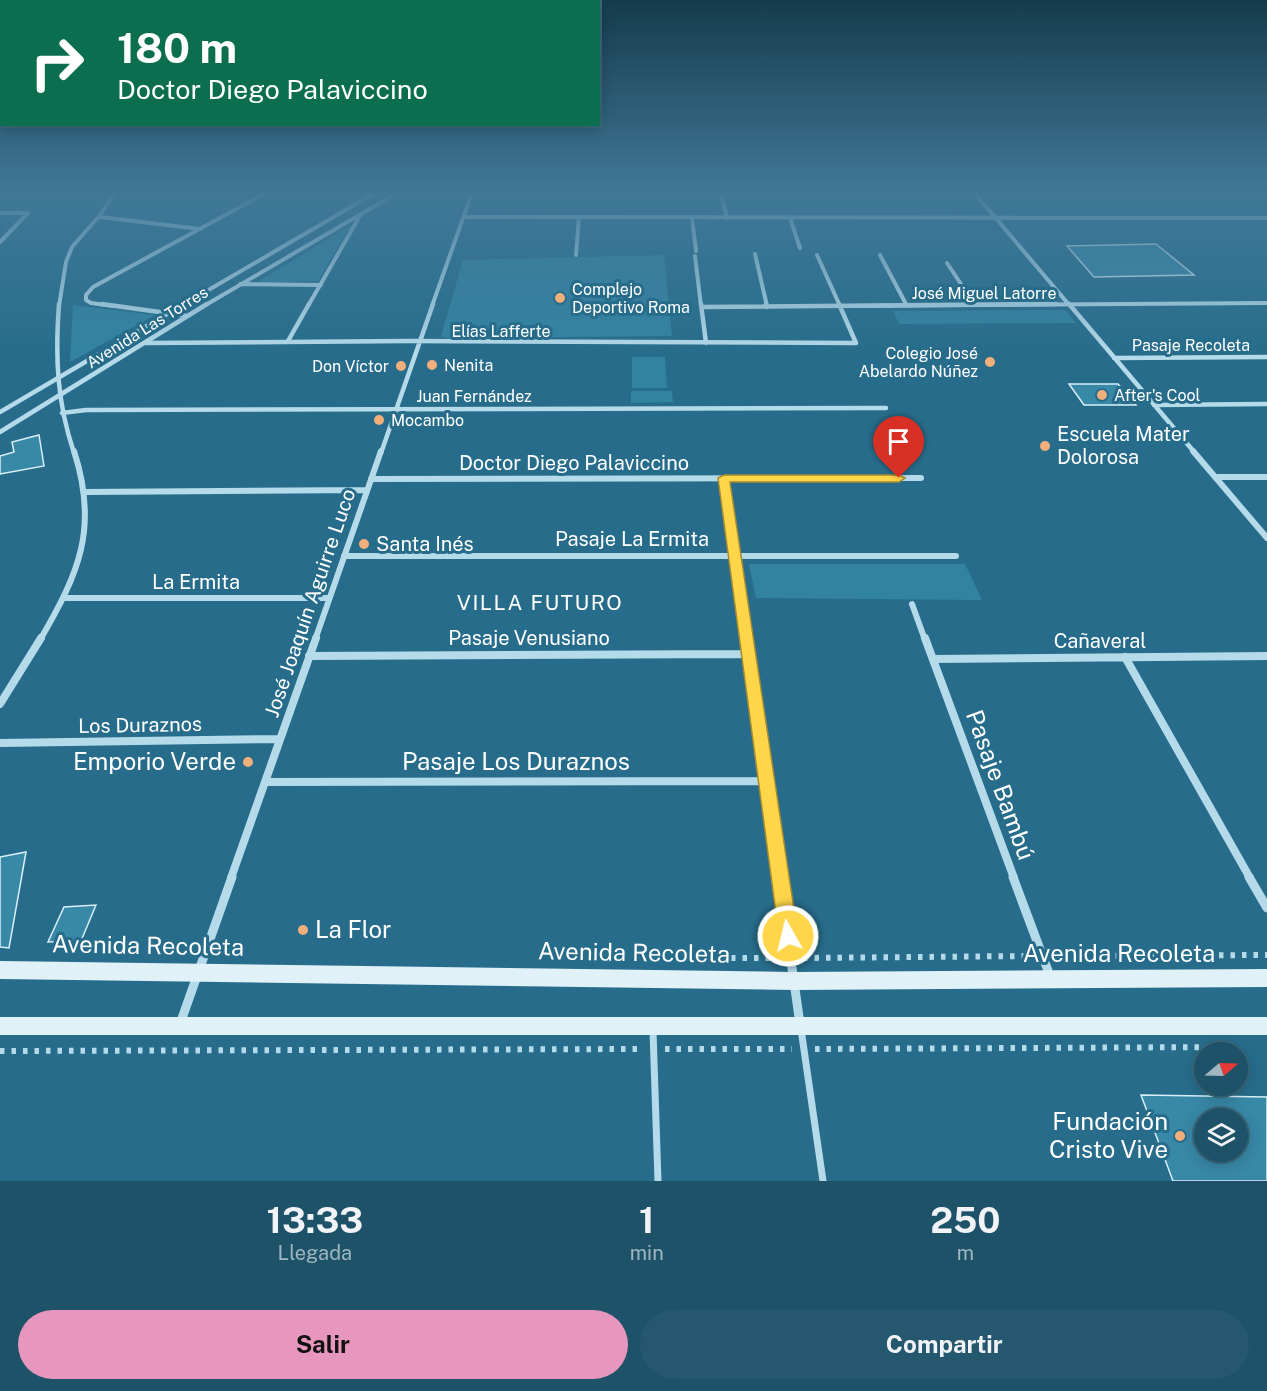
<!DOCTYPE html>
<html lang="es">
<meta charset="utf-8">
<style>
body{margin:0;font-family:"Public Sans",sans-serif;background:#25586e;color:#f1f3f6;height:100vh;display:flex;flex-direction:column;font-size:22px;white-space:nowrap}
*{box-sizing:border-box;margin:0}
p{font-size:20px;color:#a0b6c0}
.icon{flex:none;width:33px;height:33px;fill:none;stroke:currentColor;stroke-width:2;stroke-linecap:round;stroke-linejoin:round}
.map{position:relative;height:1181px;overflow:hidden}
.sheet{display:flex;flex-direction:column;background:#1d5268;flex:1}
.sheet>*{flex:none}
.banner{position:absolute;left:0px;top:0px;width:600px;height:126px;box-shadow:0 3px 15px #0003,0 0 0 2px #3b697c;background:#0b6e4f;color:#fff;overflow:hidden}
.needle{width:39px;rotate:71deg}
.buttons{position:absolute;left:1194px;top:1042px;display:grid;gap:12px}
.buttons a{display:grid;place-items:center;width:54px;height:54px;border-radius:50%;background:#1d5268;box-shadow:0 3px 15px #0003,0 0 0 2px #3b697c;font-size:30px}
.pin{position:absolute;display:grid;place-items:center;width:51px;height:51px;color:#fff;margin:-62px -26px;border-radius:50% 50% 50% 0;rotate:-45deg;box-shadow:0 0 6px #0007}
.pin .icon{rotate:45deg}
.me{position:absolute;width:66px;margin:-33px;rotate:352deg;stroke-linejoin:round;filter:drop-shadow(0 0 4px #0008)}
.turn{display:flex;align-items:center;gap:21px;height:126px;padding:0 18px;font-size:27px}
.turn .icon{width:78px;height:78px;stroke-width:2.5}
.turn b{display:block;font-size:42px;line-height:51px}
.eta{display:flex;justify-content:space-evenly;align-items:center;height:102px;text-align:center}
.eta b{font-size:36px;font-weight:700;line-height:42px}
.primary-button{display:flex;gap:12px;margin-top:auto;padding:12px 18px}
.primary-button a{flex:1;height:69px;border-radius:36px;background:#e797bd;color:#111;font-size:24px;font-weight:700;line-height:69px;text-align:center}
.primary-button a+a{background:#25586e;color:#f1f3f6}
.map>svg:first-child{display:block}
.green{fill:#3283a2}
.building{fill:#3888a7;stroke:#d9eff7;stroke-width:1.5;fill-rule:evenodd}
.lines{fill:none;stroke-linecap:round;stroke-linejoin:round}
.path{stroke:#b5dbea;stroke-width:6;stroke-dasharray:4.5 7;stroke-linecap:butt}
.lane{stroke:#b5dbea;stroke-width:7}
.street-far4{stroke:#b5dbea;stroke-width:4}
.street-far3{stroke:#b5dbea;stroke-width:4.5}
.street-far2{stroke:#b5dbea;stroke-width:6}
.street-far1{stroke:#b5dbea;stroke-width:8}
.street{stroke:#b5dbea;stroke-width:9}
.secondary{fill:#e0f1f8;fill-rule:evenodd}
.route{fill:#ffd54a;stroke:#a68a30;stroke-width:1.5}
.poi-dot{fill:#f2af7b;stroke:#276d8b;stroke-width:2}
.labels{text-anchor:middle;stroke-width:6;stroke-linejoin:round;paint-order:stroke}
.far-poi-label{font-size:16px;fill:#fff;stroke:#276d8b;text-anchor:start}
.far-street-label{font-size:16px;fill:#fff;stroke:#276d8b}
.poi-label{font-size:20px;fill:#fff;stroke:#276d8b;text-anchor:start}
.street-label{font-size:20px;fill:#fff;stroke:#276d8b}
.neighbourhood-label{font-size:21px;letter-spacing:1.5px;fill:#fff;stroke:#276d8b}
.near-poi-label{font-size:24px;fill:#fff;stroke:#276d8b;text-anchor:end}
.near-street-label{font-size:24px;fill:#fff;stroke:#276d8b}
</style>
<div class="map">
<svg width="1267" height="1181" viewBox="0 0 1267 1181">
<rect width="100%" height="100%" fill="#276d8b"/>
<path class="green" d="M351 225 318 281 256 283Z
M664 255 672 336 445 338 441 336 463 260Z
M73 305 155 315 70 362Z
M1065 310 1076 323 899 324 893 311Z
M632 357H665L667 388H632Z
M631 391H672L673 402 631 403Z
M749 564H965L982 600 756 598Z"/>
<path class="building" d="M1156 244 1194 275 1094 277 1067 246Z
M1069 384H1118L1136 405H1084Z
M39 435 44 466 0 474V456L14 452 12 442Z
M26 852 9 948 0 947V857Z
M96 905 81 941 48 942 64 907Z
M1141 1095 1267 1097V1181H1173ZM1204 1119H1238V1152H1204Z"/>
<g class="lines">
<path class="path" d="M1058 956 1267 955
M662 958H777
M803 958 1029 956
M665 1049H792
M815 1049 1230 1047
M0 1051 642 1049"/>
<path class="lane" d="M801 1029 823 1181
M653 1031 658 1181"/>
<path class="street-far4" d="M720 190 727 218
M972 190 1070 306
M0 213H28L0 242
M100 217 200 229
M464 217 1267 218
M692 218 696 251
M790 218 800 248
M755 254 767 306
M576 255 579 217
M817 255 840 306
M880 255 907 306
M695 256 701 306
M947 263 975 305
M240 284 321 285
M59 306 66 262 72 247 101 214 116 190
M113 306 91 303 86 300V295L93 287 271 190
M181 306 380 190
M204 306 402 190
M308 306 361 214
M432 306 473 190
M844 306 1267 303"/>
<path class="street-far3" d="M59 304C55 358 57 402 74 453
M102 304 188 316
M701 304 706 343
M766 304 767 307
M1069 304 1195 453
M702 307 1056 304
M288 341 309 304
M145 343 409 341 856 343 839 304
M1114 358 1267 357
M1154 405 1267 404
M0 412 184 304
M62 413 86 410 886 408
M0 432 207 304
M381 453 433 304"/>
<path class="street-far2" d="M1193 451 1267 538
M1215 477H1267
M724 478 747 640
M371 479 921 478
M85 492 367 490
M344 556H956
M63 598H329
M912 604 925 640
M40 640C79 573 99 528 74 451
M315 640 381 451"/>
<path class="street-far1" d="M746 638 780 878
M925 638 1014 878
M309 656 749 654
M1125 657 1250 878
M933 659 1267 656
M0 704 41 638
M0 743 280 739
M265 782 767 781
M231 878 316 638"/>
<path class="street" d="M779 877 800 1024
M1013 877 1050 976
M1249 877 1267 908
M180 1024 232 877"/>
<path class="secondary" d="M0 961 795 972 1267 969V987L795 990 0 979Z
M0 1017H1267V1035H0Z"/>
</g>
<linearGradient id="sky" x2="0" y2="1"><stop stop-color="#153c4c"/><stop offset="0.54" stop-color="#417898"/><stop offset="1" stop-color="#417898" stop-opacity="0"/></linearGradient>
<rect width="1267" height="355" fill="url(#sky)"/>
<path class="route" d="M724 475H899L905 478 899 482H730L798 936 795 943 788 945 781 943 779 936 718 478Z"/>
<g class="poi-dot">
<circle cx="560" cy="298" r="6"/>
<circle cx="990" cy="362" r="6"/>
<circle cx="432" cy="365" r="6"/>
<circle cx="401" cy="366" r="6"/>
<circle cx="1102" cy="395" r="6"/>
<circle cx="379" cy="420" r="6"/>
<circle cx="1045" cy="446" r="6"/>
<circle cx="364" cy="544" r="6"/>
<circle cx="248" cy="762" r="6"/>
<circle cx="303" cy="930" r="6"/>
<circle cx="1180" cy="1136" r="6"/>
</g>
<g class="labels">
<g class="far-poi-label">
<text x="572" y="295">Complejo<tspan x="572" dy="18">Deportivo Roma</tspan></text>
<text x="978" y="359" text-anchor="end">Colegio José<tspan x="978" dy="18">Abelardo Núñez</tspan></text>
<text x="444" y="371">Nenita</text>
<text x="389" y="372" text-anchor="end">Don Víctor</text>
<text x="1114" y="401">After's Cool</text>
<text x="391" y="426">Mocambo</text>
</g>
<g class="far-street-label">
<text x="984" y="299">José Miguel Latorre</text>
<text transform="translate(147 327) rotate(-32)" y="6">Avenida Las Torres</text>
<text x="501" y="337">Elías Lafferte</text>
<text x="1191" y="351">Pasaje Recoleta</text>
<text x="474" y="402">Juan Fernández</text>
</g>
<g class="poi-label">
<text x="1057" y="441">Escuela Mater<tspan x="1057" dy="23">Dolorosa</tspan></text>
<text x="376" y="551">Santa Inés</text>
</g>
<g class="street-label">
<text x="574" y="470">Doctor Diego Palaviccino</text>
<text x="632" y="546">Pasaje La Ermita</text>
<text x="196" y="589">La Ermita</text>
<text transform="translate(310 603) rotate(-71)" y="7">José Joaquín Aguirre Luco</text>
<text x="529" y="645">Pasaje Venusiano</text>
<text x="1100" y="648">Cañaveral</text>
<text transform="translate(140 725) rotate(-1)" y="7">Los Duraznos</text>
</g>
<g class="neighbourhood-label">
<text x="540" y="610">VILLA FUTURO</text>
</g>
<g class="near-poi-label">
<text x="236" y="770">Emporio Verde</text>
<text x="315" y="938" text-anchor="start">La Flor</text>
<text x="1168" y="1130">Fundación<tspan x="1168" dy="28">Cristo Vive</tspan></text>
</g>
<g class="near-street-label">
<text x="516" y="770">Pasaje Los Duraznos</text>
<text transform="translate(1000 785) rotate(70)" y="8">Pasaje Bambú</text>
<text transform="translate(148 946) rotate(1)" y="8">Avenida Recoleta</text>
<text transform="translate(634 953) rotate(1)" y="8">Avenida Recoleta</text>
<text x="1119" y="962">Avenida Recoleta</text>
</g>
</g>
</svg>
<div class="buttons">
<a><svg class="needle" viewBox="-14 -14 28 28"><path d="M0-13l5 13h-10z" fill="#e53935"/><path d="M0 13l5-13h-10z" fill="#a0b6c0"/></svg></a>
<a><svg class="icon" aria-label="layers" viewBox="0 0 24 24"><path d="M12 4l9 5-9 5-9-5zM3 14l9 5 9-5"/></svg></a>
</div>
<div class="pin" style="left:899px;top:478px;background:#d93025"><svg class="icon" aria-label="arrive" viewBox="0 0 24 24"><path d="M6 21V4h12l-3 4 3 4H6"/></svg></div>
<svg class="me" style="left:788px;top:936px" viewBox="-20 -20 40 40"><circle r="17" fill="#ffd54a" stroke="#fff" stroke-width="3"/><path d="M0-11L8 9 0 5-8 9z" fill="#fff"/></svg>
<div class="banner">
<div class="turn"><svg class="icon" aria-label="right" viewBox="0 0 24 24"><path d="M7 20v-9h11M14 6l5 5-5 5"/></svg><div><b>180 m</b>Doctor Diego Palaviccino</div></div>
</div>
</div>
<section class="sheet">
<div class="eta">
<div><b>13:33</b><p>Llegada</p></div>
<div><b>1</b><p>min</p></div>
<div><b>250</b><p>m</p></div>
</div>
<div class="primary-button"><a>Salir</a><a>Compartir</a></div>
</section>
